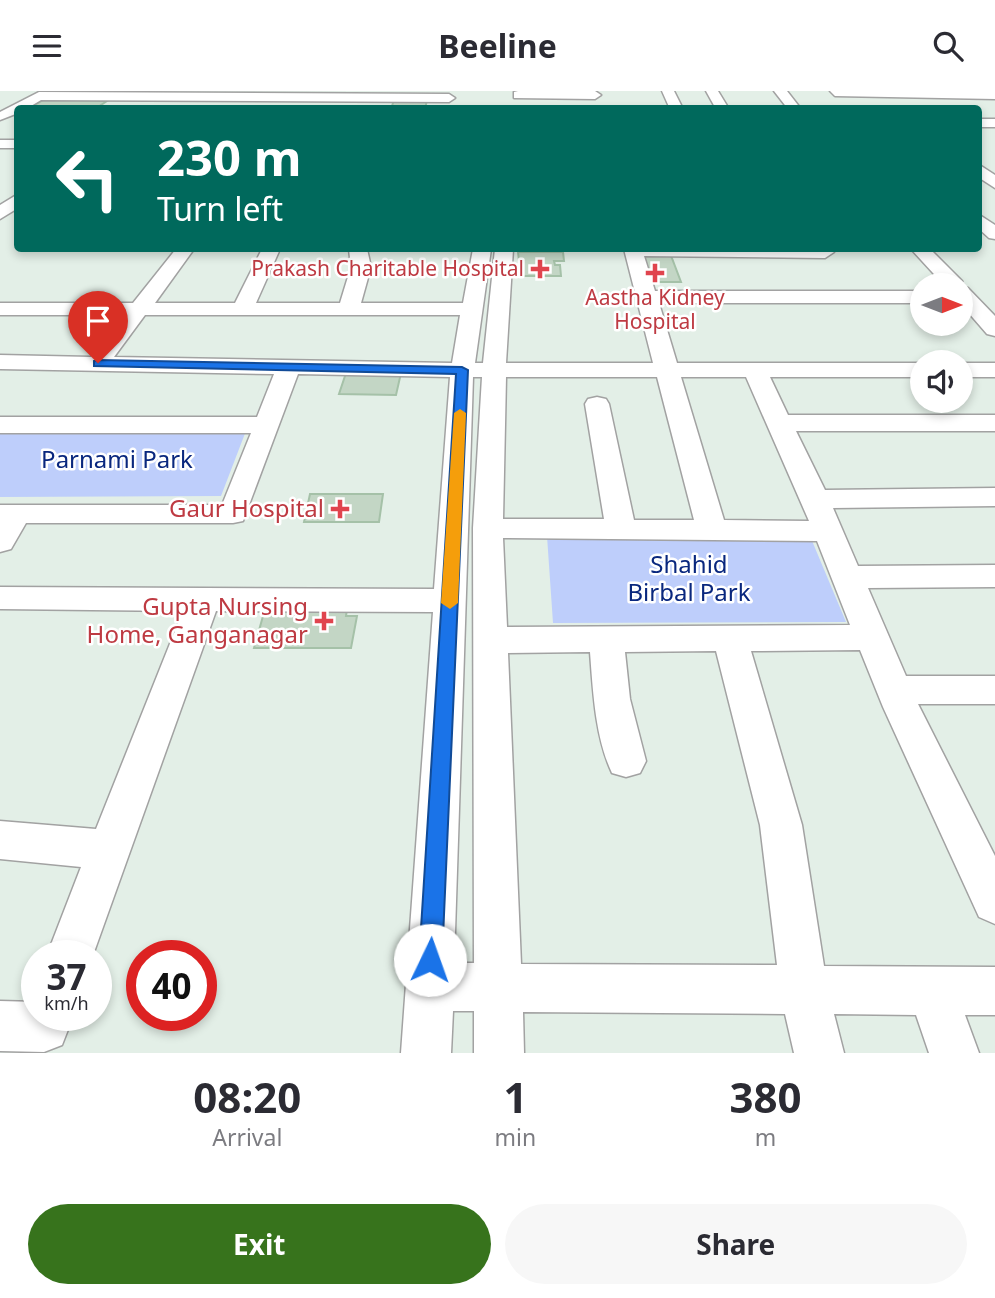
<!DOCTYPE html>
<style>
body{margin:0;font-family:"Noto Sans",sans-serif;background:#f7f7f7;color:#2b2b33;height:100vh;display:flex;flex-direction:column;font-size:26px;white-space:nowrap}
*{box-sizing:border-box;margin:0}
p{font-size:23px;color:#7c7c81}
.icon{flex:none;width:38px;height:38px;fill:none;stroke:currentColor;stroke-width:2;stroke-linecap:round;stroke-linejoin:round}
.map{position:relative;height:962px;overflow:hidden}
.sheet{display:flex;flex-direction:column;background:#fff;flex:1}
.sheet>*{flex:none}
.hud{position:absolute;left:14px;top:14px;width:968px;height:147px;border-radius:7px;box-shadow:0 4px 10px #0003;background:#00695c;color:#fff;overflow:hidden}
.needle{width:46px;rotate:90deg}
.fabs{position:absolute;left:910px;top:182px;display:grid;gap:14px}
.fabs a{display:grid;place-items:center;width:63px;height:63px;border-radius:50%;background:#fff;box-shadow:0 4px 10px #0003;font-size:35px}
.speed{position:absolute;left:21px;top:849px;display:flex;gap:14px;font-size:35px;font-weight:700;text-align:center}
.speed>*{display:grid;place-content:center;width:91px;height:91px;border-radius:50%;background:#fff;box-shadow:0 4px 10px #0003;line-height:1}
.speed small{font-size:18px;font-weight:400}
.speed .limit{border:10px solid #d22;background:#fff;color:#111}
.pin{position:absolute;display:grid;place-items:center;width:60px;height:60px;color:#fff;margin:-72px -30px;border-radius:50% 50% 50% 0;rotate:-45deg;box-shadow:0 0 7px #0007}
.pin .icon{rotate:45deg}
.me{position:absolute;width:77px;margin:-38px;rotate:3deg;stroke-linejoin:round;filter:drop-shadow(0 0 5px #0008)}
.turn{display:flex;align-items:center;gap:24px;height:147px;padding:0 28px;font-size:32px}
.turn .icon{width:91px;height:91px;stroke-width:2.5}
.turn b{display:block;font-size:49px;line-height:60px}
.eta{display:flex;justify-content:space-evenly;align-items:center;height:119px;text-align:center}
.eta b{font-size:42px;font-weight:700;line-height:49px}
.action{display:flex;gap:14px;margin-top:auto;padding:14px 28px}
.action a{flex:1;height:80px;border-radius:42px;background:#37731c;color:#fff;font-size:28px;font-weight:700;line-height:80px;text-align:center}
.action a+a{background:#f7f7f7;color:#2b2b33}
header{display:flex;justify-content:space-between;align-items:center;height:91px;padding:0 28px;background:#fff;font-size:32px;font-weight:700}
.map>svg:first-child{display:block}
.park{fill:#becefb}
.building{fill:#c3d6c5;stroke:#a5c1a8;stroke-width:2}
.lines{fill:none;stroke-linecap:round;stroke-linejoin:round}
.minor-casing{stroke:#a2a2a2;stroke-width:3}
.minor{fill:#fff;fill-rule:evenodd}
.route{fill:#1a73e8;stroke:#114b97;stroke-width:2}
.slow{fill:#f59e0b}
.health-dot{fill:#e0444e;stroke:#fff;stroke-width:2.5}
.labels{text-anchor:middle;stroke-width:5;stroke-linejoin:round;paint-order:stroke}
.far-health-label{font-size:21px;fill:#be3a42;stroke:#fff;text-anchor:end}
.park-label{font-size:24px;fill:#09277e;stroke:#fff}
.health-label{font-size:24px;fill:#be3a42;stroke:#fff;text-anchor:end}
</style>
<header><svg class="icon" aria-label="menu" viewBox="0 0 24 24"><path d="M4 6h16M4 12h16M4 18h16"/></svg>Beeline<svg class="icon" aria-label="search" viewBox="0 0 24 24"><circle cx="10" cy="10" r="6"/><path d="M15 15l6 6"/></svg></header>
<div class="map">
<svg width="995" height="962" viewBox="0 0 995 962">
<rect width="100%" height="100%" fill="#e3efe7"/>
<path class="park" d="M249 332 221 405 0 406V333Z
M547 445H810L846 531 553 532Z"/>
<path class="building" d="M45 8 107 10 98 16 82 18 33 15Z
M394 9H427L425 18H391Z
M518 161H563L564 170H554L555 174H560L561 185H523L522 170H519Z
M637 162H670L681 191H646Z
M346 282H401L396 304 339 303Z
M310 403H383L379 431H304Z
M267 511H288L286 521H302L304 512H348L346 525H357L351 557H254Z"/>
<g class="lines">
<g class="minor-casing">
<path id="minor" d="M518 0H595L601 4 595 8 514 7V1Z
M662 0H674L683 18H670Z
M706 0H718L729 18H716Z
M774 0H787L801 18H788Z
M830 0H995V8L835 5Z
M39 1 449 3 455 7 449 11 41 9 26 18H18V22L0 29V21Z
M978 28H995V36H978Z
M0 49H18V57H0Z
M978 73 995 84V97L978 86Z
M18 103V117L0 128V114Z
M978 123 995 134V148L989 147 978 137Z
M176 158H194L155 212H235L262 158H280L256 212H340L351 176 349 158H367L371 176 361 212H463L473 158H491L475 272H483L495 158H513L506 272H653L624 158H832L834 161 825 167 644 165 655 200H922V212H659L677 272H922V286H770L788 324H995V340H796L825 399 995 397V415L833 417 858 475 995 474V496L868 497 906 585H995V613H918L995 765V833L979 826 883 616 860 559 751 560 802 734 824 875 995 876V924H965L979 962H929L916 924 834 923 844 962H794L785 923 523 921 524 962H474V920H453L451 962H401L433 521 216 520 93 864H47L81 776 0 768V730L96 738 183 520 0 518V496L434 498 450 286 298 283 243 430 233 432H26L11 458 0 461V414H222L251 342H0V326H257L274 283 0 278V264L91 266 123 224H0V212H133ZM145 224H460L452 272 114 266ZM473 286H482L473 437 474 872H454ZM506 286H657L694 429H634L609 313 606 308 597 306 588 308 585 313 604 428H503ZM681 286H746L809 430 724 429ZM503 447 817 450 850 534 507 536ZM716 560 760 734 777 874 521 873 508 562 590 561C593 600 595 646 612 682L626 686 640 682 646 670 630 608 625 561Z
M911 158H930L962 190 964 196 968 197 995 225V245L987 243 961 213V194H944Z
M961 272H995V286H961Z
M0 910 37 911V924H64L69 936 62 954 44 961 0 960Z"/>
</g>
<use href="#minor" class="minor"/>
</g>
<path class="route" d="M98 269 462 276 468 279 442 869 439 877 430 881 422 877 419 869 456 283 94 275V270Z"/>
<path class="slow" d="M460 318 466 322 458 512 450 518 441 512 454 322Z"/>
<g class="health-dot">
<path d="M536.5 167.5h7v7h7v7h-7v7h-7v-7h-7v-7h7z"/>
<path d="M651.5 171.5h7v7h7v7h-7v7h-7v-7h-7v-7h7z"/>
<path d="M336.5 407.5h7v7h7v7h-7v7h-7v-7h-7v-7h7z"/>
<path d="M320.5 519.5h7v7h7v7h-7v7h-7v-7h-7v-7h7z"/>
</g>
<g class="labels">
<g class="far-health-label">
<text x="524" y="185">Prakash Charitable Hospital</text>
<text x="655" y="214" text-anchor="middle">Aastha Kidney<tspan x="655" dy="24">Hospital</tspan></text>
</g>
<g class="park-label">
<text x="117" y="377">Parnami Park</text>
<text x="689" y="482">Shahid<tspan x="689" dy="28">Birbal Park</tspan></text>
</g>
<g class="health-label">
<text x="324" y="426">Gaur Hospital</text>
<text x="308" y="524">Gupta Nursing<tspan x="308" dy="28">Home, Ganganagar</tspan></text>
</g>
</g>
</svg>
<div class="fabs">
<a><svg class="needle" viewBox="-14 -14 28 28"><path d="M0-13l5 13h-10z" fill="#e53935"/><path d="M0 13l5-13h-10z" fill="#7c7c81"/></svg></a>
<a><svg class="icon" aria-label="sound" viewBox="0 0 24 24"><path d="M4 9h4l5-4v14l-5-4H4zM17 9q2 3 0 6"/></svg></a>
</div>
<div class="speed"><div>37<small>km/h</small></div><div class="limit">40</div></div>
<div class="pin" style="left:98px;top:272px;background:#d93025"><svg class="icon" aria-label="arrive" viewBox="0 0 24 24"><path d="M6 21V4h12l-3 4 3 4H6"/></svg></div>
<svg class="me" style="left:430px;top:869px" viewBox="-20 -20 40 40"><circle r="19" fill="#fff"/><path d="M0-13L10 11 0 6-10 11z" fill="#1a73e8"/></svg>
<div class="hud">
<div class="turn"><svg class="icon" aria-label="left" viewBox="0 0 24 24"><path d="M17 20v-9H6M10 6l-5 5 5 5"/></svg><div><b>230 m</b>Turn left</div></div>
</div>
</div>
<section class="sheet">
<div class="eta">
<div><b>08:20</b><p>Arrival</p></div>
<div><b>1</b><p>min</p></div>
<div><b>380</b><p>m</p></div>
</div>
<div class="action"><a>Exit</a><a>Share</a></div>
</section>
